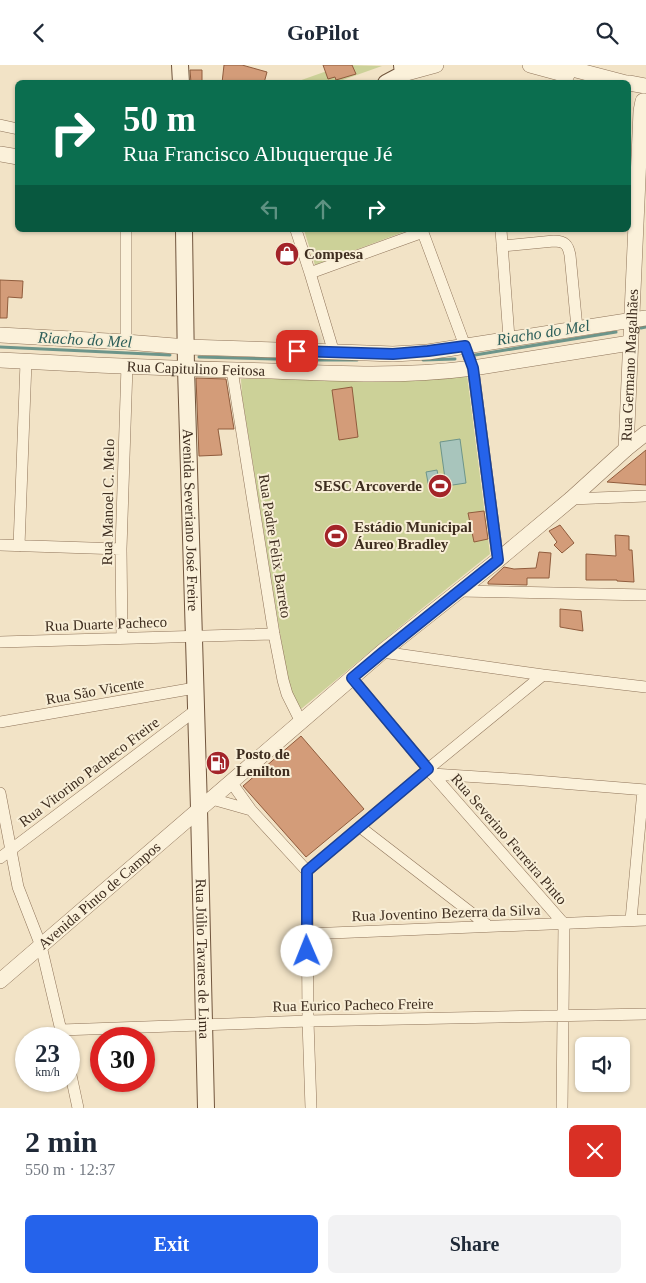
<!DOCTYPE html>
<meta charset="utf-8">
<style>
body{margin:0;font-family:Georgia,serif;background:#f2f2f3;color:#1f2937;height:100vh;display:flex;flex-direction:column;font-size:19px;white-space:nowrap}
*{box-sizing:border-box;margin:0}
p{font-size:16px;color:#747a83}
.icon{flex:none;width:28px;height:28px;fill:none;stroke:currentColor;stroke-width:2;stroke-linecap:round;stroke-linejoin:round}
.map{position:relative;height:1043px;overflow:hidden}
.sheet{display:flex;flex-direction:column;background:#fff;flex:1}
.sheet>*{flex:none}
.hud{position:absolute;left:15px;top:15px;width:616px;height:152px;border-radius:8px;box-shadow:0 1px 4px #0004;background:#0b6e4f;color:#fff;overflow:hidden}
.fabs{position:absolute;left:575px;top:972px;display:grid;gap:10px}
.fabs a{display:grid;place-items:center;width:55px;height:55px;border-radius:8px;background:#fff;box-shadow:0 1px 4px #0004;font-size:25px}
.speed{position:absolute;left:15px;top:962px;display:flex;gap:10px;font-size:25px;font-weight:700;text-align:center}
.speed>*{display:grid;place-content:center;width:65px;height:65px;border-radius:50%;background:#fff;box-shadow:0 1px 4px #0004;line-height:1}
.speed small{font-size:12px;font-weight:400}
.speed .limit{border:8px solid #d22;background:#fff;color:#111}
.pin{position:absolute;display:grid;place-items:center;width:42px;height:42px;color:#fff;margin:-21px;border-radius:10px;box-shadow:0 2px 8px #0006}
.me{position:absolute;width:55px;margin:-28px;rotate:359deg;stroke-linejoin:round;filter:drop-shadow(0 0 4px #0008)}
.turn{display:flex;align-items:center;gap:18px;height:105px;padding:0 25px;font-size:22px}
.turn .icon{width:65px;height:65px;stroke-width:2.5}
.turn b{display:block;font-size:35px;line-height:42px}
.lanes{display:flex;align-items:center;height:48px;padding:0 25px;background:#0003;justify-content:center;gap:25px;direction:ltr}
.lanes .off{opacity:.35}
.round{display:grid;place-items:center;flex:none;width:52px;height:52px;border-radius:8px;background:#f2f2f3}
.summary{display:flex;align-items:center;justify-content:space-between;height:85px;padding:0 25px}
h1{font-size:30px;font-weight:700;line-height:38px}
.primary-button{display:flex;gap:10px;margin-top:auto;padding:10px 25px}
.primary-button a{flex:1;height:58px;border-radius:8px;background:#2563eb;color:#fff;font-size:20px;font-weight:700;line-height:58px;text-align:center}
.primary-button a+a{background:#f2f2f3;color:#1f2937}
header{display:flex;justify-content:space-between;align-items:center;height:65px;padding:0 25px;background:#fff;font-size:22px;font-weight:700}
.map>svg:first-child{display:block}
.green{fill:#ccd198}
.water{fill:#a8c5bc;stroke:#6d958a}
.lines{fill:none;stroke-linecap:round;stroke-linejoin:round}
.stream{stroke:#6d958a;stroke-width:3}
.building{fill:#d39c79;stroke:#905c3d}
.minor-casing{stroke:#8f745a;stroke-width:12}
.tertiary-casing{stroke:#8f745a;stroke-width:16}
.secondary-casing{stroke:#71553d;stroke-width:18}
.minor{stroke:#fbf1da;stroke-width:11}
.tertiary{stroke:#fbf1da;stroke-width:15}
.secondary{stroke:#fbf1da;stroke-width:16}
.route-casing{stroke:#184099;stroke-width:12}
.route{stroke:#2563eb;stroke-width:9}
.labels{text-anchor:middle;stroke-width:4;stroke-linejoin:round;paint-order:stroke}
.poi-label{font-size:15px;font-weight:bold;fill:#3e2d1f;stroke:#f8eed6;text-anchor:start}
.street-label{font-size:15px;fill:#3e2d1f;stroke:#f8eed6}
.water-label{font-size:16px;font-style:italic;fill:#2d5f5a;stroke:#f8eed6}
</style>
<header><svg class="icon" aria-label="back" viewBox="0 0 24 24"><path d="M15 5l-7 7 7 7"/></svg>GoPilot<svg class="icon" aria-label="search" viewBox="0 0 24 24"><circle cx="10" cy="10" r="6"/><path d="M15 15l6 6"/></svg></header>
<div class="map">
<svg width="646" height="1043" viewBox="0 0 646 1043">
<rect width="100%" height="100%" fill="#f2e3c6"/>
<path class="green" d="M344 0 382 1 337 17 293 18Z
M304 165H409L315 200Z
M467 310 490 489 419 546 301 644 289 624 242 331 241 314 436 312Z"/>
<path class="water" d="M460 374 466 418 446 421 440 377Z
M437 405 440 421 429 423 426 407Z"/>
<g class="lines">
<path class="stream" d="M641 263 646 262
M0 282 170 290
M475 290 616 267
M199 292 316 295H357
M423 295 455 294"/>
</g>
<path class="building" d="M224 0H242L267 7 264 18H222Z
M323 0H352L356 9 336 15 335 12 328 14Z
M190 5H202V18H191Z
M0 215 23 216 22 233 8 232 7 253H0Z
M196 313 226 314 234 364H218L222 390 199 391Z
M352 322 358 372 339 375 332 325Z
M646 385V420L607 417Z
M484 446 488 474 474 477 468 448Z
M560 460 574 478 562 488 554 480 557 477 549 466Z
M615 470 629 471V485H632L634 517 617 516V515H586V489L616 491Z
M539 487 551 488 549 513H527V520L488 519V517L504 502 514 504 536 503Z
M560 544 581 546 583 566 560 562Z
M301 671 364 744 306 792 243 721Z"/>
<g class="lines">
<g class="minor-casing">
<path id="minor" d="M0 60 18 64
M296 165 310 208 334 288
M422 165 465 281 473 303 498 495
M501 165 509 273
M502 181 554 176C565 176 568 180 570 190L577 263
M310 208 423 167
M126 277V165
M232 305 274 569 283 615 287 629 301 657
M571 434 646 431
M0 480 121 484
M19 481 26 297
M459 526 646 530
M122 573 121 484 127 301
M0 577 274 569
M382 587 543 610 646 622
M352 613 428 704 564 859 562 1043
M0 657 195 623
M432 709 524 715 646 725
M231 717 251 745 307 806 308 956 311 1043
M0 728 18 822 41 881 63 974
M212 734 251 745
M360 762 487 860
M0 793 196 645
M307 806 428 704 543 610
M631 855 643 725
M307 869 646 855
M61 965 308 956 646 949
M69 1001 78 1043"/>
</g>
<g class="tertiary-casing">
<g id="tertiary">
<path d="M530 0 567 10"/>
<path d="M557 0 626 18"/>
<path d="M403 9 436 0"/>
<path d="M629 18 646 21"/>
<path d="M0 89 18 92"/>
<path d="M0 270 126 277 187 282 367 288 393 289 428 287 646 253"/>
<path id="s1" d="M0 295C91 300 182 304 272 306 339 309 406 312 473 303L630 278"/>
<path id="s2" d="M626 384 641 46 643 36"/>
<path id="s3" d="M0 916 382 587 498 495 571 434 626 384 646 368"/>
</g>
</g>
<g class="secondary-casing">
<g id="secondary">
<path d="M180 0 181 18"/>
<path d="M386 18 403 9 402 0"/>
<path id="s4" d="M184 165 186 303 199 744 206 1043"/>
</g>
</g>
<use href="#minor" class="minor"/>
<use href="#tertiary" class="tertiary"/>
<use href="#secondary" class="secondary"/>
</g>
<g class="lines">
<g class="route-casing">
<path id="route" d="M297 286 393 289 428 286 465 281 473 303 498 495 382 588 352 613 428 704 307 806V886"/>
</g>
<use href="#route" class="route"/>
</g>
<defs>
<g id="shop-disc" transform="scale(1.25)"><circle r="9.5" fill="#a32429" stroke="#f8eed6"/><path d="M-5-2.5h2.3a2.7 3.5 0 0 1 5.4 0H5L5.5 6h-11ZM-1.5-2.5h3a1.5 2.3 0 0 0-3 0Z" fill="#fff"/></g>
<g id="stadium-disc" transform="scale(1.25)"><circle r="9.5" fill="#a32429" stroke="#f8eed6"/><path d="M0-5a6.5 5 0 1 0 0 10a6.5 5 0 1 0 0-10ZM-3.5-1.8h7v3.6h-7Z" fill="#fff"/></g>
<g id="fuel-disc" transform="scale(1.25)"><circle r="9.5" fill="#a32429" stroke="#f8eed6"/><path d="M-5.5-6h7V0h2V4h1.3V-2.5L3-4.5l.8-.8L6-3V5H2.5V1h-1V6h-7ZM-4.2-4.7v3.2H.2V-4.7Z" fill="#fff"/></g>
</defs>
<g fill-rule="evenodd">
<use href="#shop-disc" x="287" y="189"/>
<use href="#stadium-disc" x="440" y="421"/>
<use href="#stadium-disc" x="336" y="471"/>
<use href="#fuel-disc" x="218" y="698"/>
</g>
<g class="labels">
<g class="poi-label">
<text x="304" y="194">Compesa</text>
<text x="422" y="426" text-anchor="end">SESC Arcoverde</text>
<text x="354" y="467">Estádio Municipal<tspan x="354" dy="17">Áureo Bradley</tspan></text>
<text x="236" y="694">Posto de<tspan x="236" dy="17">Lenilton</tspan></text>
</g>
<g class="street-label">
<text dy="5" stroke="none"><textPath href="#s2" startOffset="84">Rua Germano Magalhães</textPath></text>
<text dy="5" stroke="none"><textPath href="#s1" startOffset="196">Rua Capitulino Feitosa</textPath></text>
<text transform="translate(108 437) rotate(-89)" y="5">Rua Manoel C. Melo</text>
<text dy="5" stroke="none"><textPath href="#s4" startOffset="290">Avenida Severiano José Freire</textPath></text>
<text transform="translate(275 481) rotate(81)" y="5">Rua Padre Felix Barreto</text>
<text transform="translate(106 559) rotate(-2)" y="5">Rua Duarte Pacheco</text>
<text transform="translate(95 626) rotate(-10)" y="5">Rua São Vicente</text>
<text transform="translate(89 707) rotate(-37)" y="5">Rua Vitorino Pacheco Freire</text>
<text transform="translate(509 774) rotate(49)" y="5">Rua Severino Ferreira Pinto</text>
<text dy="5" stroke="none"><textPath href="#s3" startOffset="131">Avenida Pinto de Campos</textPath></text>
<text transform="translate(446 848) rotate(-2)" y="5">Rua Joventino Bezerra da Silva</text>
<text dy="5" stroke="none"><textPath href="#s4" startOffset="729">Rua Júlio Tavares de Lima</textPath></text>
<text transform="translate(353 940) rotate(-1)" y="5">Rua Eurico Pacheco Freire</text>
</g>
<g class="water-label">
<text transform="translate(543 267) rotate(-9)" y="6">Riacho do Mel</text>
<text transform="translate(85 274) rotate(3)" y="6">Riacho do Mel</text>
</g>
</g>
</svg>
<div class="fabs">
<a><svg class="icon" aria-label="sound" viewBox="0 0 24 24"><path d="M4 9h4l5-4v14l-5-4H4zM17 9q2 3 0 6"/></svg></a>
</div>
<div class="speed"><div>23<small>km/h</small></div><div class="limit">30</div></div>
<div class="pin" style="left:297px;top:286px;background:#d93025"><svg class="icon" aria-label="arrive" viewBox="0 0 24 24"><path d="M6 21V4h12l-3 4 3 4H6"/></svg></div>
<svg class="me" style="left:307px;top:886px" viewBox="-20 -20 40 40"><circle r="19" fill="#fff"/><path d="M0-13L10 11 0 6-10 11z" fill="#2563eb"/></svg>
<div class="hud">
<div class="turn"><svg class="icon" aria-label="right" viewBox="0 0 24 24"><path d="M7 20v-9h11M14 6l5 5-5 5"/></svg><div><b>50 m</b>Rua Francisco Albuquerque Jé</div></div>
<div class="lanes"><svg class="icon off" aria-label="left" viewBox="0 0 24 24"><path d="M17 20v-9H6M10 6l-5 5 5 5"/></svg><svg class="icon off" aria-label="ahead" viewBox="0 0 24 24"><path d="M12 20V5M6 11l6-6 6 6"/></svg><svg class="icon" aria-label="right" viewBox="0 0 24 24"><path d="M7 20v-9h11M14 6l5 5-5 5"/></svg></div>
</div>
</div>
<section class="sheet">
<div class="summary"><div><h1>2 min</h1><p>550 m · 12:37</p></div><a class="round" style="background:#d93025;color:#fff"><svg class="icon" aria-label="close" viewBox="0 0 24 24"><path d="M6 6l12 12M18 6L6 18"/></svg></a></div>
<div class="primary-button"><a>Exit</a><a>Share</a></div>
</section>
